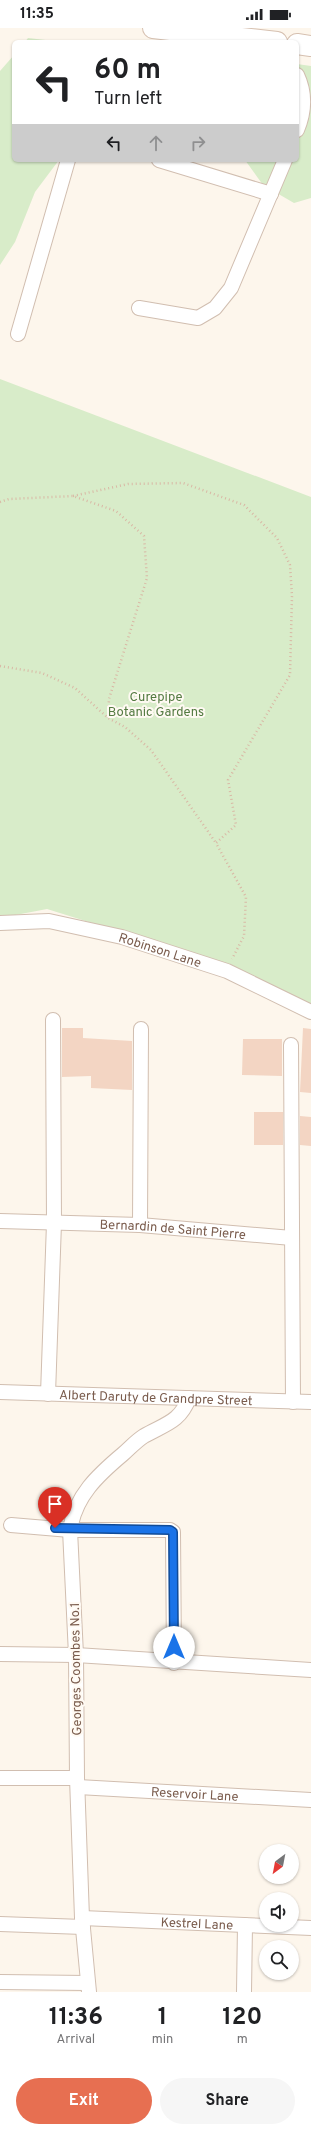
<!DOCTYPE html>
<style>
body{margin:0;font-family:Overpass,sans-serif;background:#f6f6f6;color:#202124;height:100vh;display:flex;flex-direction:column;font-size:15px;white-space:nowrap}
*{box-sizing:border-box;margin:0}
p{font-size:13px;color:#757577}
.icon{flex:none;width:22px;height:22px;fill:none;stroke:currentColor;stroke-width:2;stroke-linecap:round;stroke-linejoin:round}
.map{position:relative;height:1964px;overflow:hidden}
.panel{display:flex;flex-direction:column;background:#fff;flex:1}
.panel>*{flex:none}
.hud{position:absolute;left:12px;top:12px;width:287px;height:122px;border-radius:6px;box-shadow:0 1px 3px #0004;background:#fff;color:#202124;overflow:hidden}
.needle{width:26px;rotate:212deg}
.buttons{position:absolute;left:259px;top:1816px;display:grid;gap:8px}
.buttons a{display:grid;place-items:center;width:40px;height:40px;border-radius:50%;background:#fff;box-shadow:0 1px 3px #0004;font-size:20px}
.pin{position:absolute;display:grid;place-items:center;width:34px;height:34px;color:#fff;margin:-41px -17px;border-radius:50% 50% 50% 0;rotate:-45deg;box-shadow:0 0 4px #0007}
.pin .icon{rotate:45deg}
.me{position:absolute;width:44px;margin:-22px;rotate:0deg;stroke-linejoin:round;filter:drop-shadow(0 0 3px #0008)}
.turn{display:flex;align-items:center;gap:14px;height:84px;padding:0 16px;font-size:18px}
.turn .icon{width:52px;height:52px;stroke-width:2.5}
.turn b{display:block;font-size:28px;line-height:34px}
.lanes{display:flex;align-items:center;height:38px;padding:0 16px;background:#0003;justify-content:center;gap:20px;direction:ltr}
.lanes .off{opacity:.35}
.eta{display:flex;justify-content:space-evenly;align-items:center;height:68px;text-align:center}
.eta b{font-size:24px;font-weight:700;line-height:28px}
.cta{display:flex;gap:8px;margin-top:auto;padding:8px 16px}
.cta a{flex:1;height:46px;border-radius:24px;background:#e76f51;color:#fff;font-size:16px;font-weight:700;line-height:46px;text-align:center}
.cta a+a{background:#f6f6f6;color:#202124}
.status{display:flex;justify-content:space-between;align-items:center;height:28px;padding:0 20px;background:#fff;direction:ltr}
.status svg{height:11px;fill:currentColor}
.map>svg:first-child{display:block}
.green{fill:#d8ecc9}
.building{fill:#f3d5c3}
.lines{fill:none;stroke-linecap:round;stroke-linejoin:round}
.street-casing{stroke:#d1beb0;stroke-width:16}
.secondary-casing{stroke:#d6c0b0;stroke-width:22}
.path{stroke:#d9b8a5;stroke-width:2.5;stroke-dasharray:1 3;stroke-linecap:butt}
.street{stroke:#fff;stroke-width:14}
.secondary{stroke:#fff;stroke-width:20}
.route-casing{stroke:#114b97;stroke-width:10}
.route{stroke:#1a73e8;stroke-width:7}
.labels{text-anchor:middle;stroke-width:4;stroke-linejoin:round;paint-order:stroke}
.park-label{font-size:13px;fill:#537a41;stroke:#fffaf3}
.street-label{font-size:13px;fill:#7a5c4d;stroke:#fffaf3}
</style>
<div class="status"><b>11:35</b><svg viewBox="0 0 49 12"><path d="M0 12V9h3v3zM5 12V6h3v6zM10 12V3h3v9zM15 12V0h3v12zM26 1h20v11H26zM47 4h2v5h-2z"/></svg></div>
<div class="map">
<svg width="311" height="1964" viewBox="0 0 311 1964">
<rect width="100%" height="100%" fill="#fdf6ec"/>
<path class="green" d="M28 10 63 14H25Z
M14 27V132H59L35 164 15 214 0 237V43Z
M297 36 311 38V170L294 175 263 157 245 132H297Z
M0 351 311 469V976L217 934 47 881 0 890Z"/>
<path class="building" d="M62 1000H83V1010L132 1013V1062L91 1060V1048L62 1049Z
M303 1000 311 1001V1065L300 1064Z
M243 1011H282V1048L242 1047Z
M254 1084H283V1117H254Z
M300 1088 311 1089V1118L300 1117Z"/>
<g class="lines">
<g class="street-casing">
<g id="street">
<path d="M297 47C306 66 305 83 297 102"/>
<path d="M159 132 271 166"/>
<path d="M139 280 198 290 215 280 231 260 285 132"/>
<path d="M18 306 68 132"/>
<path id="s1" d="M0 895 49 893 122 909 227 943 311 984"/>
<path d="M291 1017 293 1374"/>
<path id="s2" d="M0 1193 140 1197 292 1210"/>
<path d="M140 1197 141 1001"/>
<path id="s3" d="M0 1364 311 1374"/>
<path d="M48 1366 54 1195 53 992"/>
<path d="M11 1497 70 1502H170L173 1504 174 1635"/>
<path d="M0 1626 76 1627 311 1642"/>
<path d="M0 1750H77"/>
<path id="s4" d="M78 1759 311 1772"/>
<path id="s5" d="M82 1890 311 1900"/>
<path d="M0 1896 83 1899"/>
<path d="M0 1954 87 1955"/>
<path d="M89 1964 82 1890 77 1750 76 1627 70 1502C75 1468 98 1447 123 1426 130 1420 136 1413 144 1408 165 1396 180 1394 189 1370"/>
<path d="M244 1964 245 1897"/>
</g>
</g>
<g class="secondary-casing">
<path id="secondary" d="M153 0 277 14
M297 16 311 18"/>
</g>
<path class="path" d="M73 468 128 456 183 455 244 477 277 510 290 537 292 568 290 647 228 752 236 797 216 815 246 869 244 908 232 931
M0 474 9 471 73 468 116 483 144 508 147 550 109 671 108 690
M0 638 42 645 75 660 108 690 125 699 151 722 216 815"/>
<use href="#street" class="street"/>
<use href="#secondary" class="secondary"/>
</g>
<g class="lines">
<g class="route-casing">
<path id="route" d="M55 1500 170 1502 173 1504 174 1619"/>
</g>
<use href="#route" class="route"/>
</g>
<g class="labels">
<g class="park-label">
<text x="156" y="673">Curepipe<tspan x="156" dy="15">Botanic Gardens</tspan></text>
</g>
<g class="street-label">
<text dy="5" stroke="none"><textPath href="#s1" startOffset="164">Robinson Lane</textPath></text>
<text dy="5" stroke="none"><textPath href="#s2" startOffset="173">Bernardin de Saint Pierre</textPath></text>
<text dy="5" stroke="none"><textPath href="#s3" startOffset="156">Albert Daruty de Grandpre Street</textPath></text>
<text transform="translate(75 1641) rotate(-91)" y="5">Georges Coombes No.1</text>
<text dy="5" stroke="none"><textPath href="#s4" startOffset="117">Reservoir Lane</textPath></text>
<text dy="5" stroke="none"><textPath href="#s5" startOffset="115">Kestrel Lane</textPath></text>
</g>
</g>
</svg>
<div class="buttons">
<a><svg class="needle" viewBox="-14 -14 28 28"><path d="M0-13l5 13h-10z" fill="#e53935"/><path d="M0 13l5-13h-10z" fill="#757577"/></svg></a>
<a><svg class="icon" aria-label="sound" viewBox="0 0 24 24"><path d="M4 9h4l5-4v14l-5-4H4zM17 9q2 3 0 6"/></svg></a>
<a><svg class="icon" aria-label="search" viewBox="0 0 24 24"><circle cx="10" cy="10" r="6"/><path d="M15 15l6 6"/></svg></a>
</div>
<div class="pin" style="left:55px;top:1500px;background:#d93025"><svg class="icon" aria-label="arrive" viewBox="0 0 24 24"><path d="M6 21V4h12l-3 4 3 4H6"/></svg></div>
<svg class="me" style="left:174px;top:1619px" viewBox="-20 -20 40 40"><circle r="19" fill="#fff"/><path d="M0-13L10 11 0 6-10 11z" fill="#1a73e8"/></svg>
<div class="hud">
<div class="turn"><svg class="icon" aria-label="left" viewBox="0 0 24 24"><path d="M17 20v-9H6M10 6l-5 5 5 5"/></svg><div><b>60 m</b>Turn left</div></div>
<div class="lanes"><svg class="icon" aria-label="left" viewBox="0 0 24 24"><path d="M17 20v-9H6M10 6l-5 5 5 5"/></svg><svg class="icon off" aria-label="ahead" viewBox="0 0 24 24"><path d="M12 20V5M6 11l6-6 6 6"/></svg><svg class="icon off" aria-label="right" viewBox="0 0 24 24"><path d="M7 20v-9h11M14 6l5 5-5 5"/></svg></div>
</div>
</div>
<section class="panel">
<div class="eta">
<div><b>11:36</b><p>Arrival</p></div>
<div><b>1</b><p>min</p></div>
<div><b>120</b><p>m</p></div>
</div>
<div class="cta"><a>Exit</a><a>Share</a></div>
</section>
